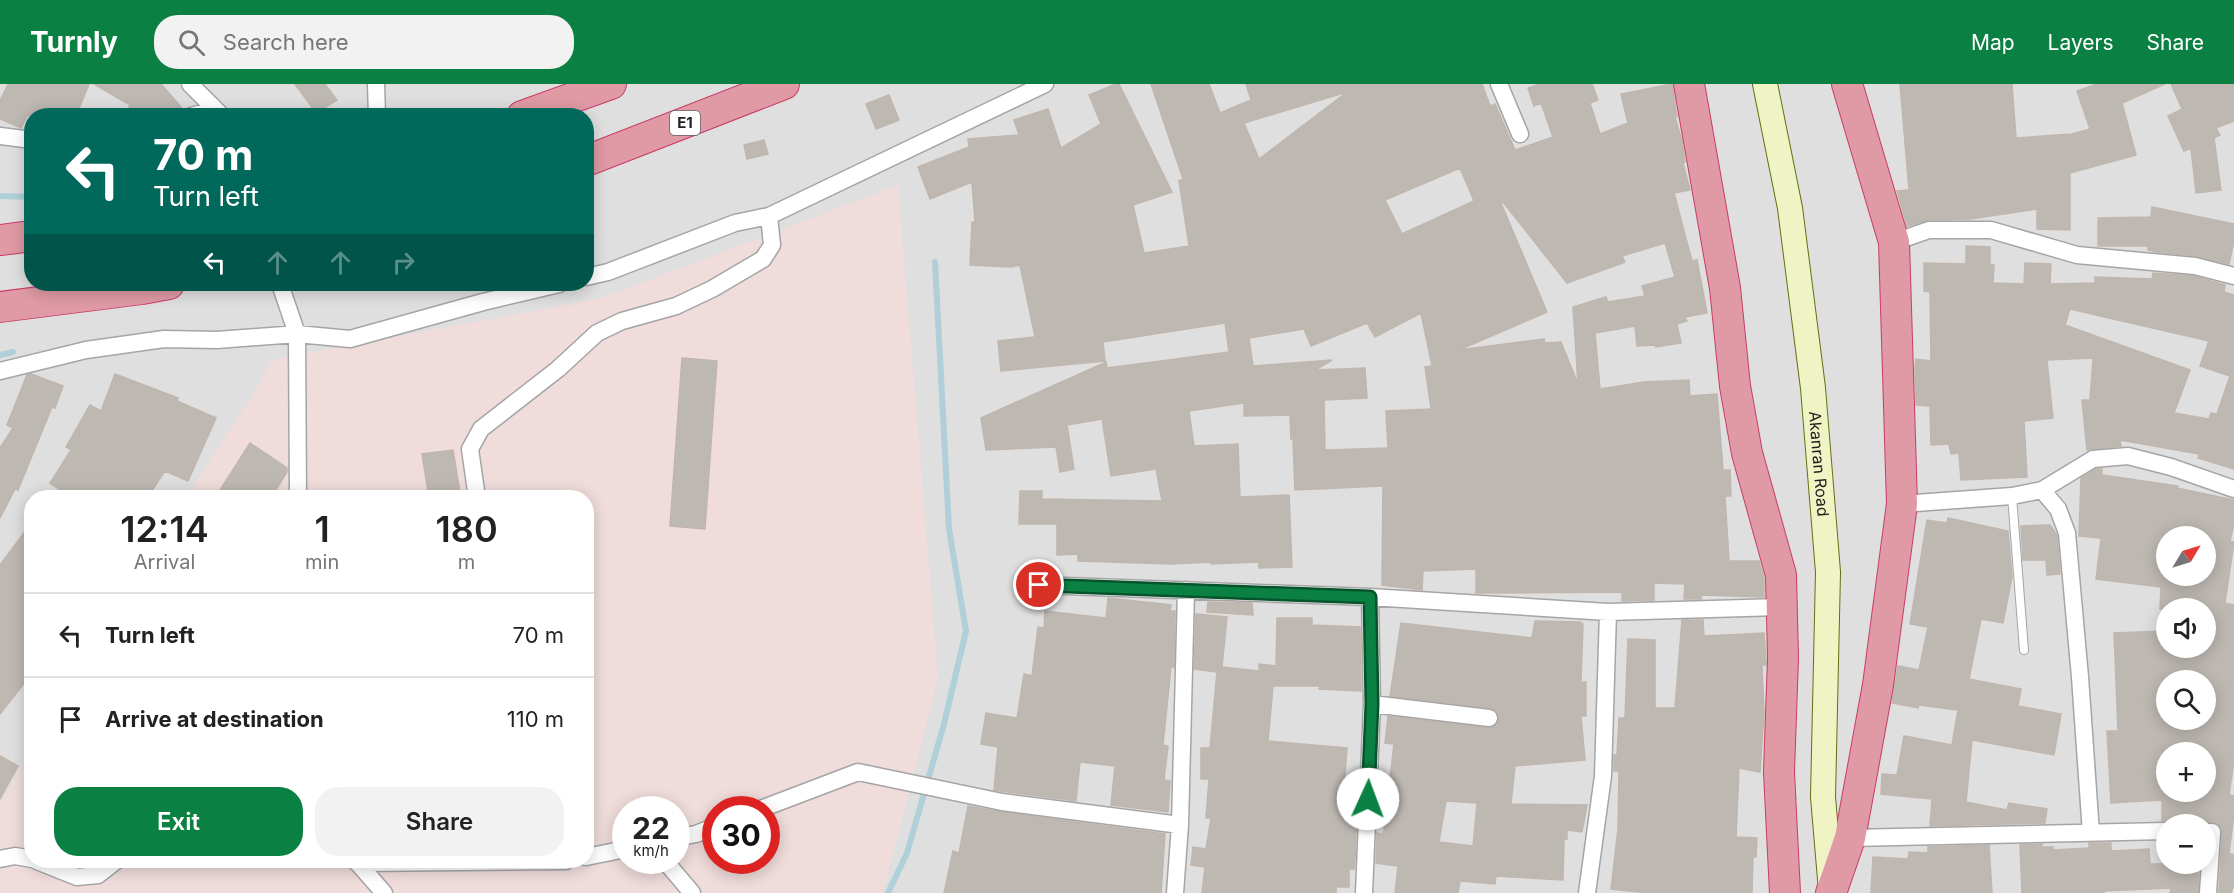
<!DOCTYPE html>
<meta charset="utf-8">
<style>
body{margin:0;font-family:Inter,sans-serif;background:#f2f2f2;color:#222;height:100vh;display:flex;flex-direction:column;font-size:22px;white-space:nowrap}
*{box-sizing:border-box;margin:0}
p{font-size:20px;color:#767676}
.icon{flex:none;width:33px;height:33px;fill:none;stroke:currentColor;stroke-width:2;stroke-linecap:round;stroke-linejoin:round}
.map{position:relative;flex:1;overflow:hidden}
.drawer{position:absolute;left:24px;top:406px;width:570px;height:378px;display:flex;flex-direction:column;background:#fff;border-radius:24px;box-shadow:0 3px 15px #0003}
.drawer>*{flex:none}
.banner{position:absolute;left:24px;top:24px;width:570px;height:183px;border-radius:24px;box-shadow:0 3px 15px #0003;background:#00695c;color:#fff;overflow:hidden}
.needle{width:39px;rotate:52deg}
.tools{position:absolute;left:2156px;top:442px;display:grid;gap:12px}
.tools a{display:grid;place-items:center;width:60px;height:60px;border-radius:50%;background:#fff;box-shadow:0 3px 15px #0003;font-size:30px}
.speed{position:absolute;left:612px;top:712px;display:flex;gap:12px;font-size:30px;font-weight:700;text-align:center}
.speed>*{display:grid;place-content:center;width:78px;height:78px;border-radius:50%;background:#fff;box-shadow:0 3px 15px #0003;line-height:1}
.speed small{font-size:15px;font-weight:400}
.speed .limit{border:9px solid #d22;background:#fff;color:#111}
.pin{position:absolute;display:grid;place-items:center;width:51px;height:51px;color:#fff;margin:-26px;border:3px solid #fff;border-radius:50%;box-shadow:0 2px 6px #0007}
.me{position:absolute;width:66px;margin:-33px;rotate:2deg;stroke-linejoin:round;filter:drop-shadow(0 0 4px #0008)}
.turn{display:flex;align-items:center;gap:21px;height:126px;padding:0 30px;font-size:27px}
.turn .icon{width:78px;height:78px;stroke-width:2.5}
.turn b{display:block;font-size:42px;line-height:51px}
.lanes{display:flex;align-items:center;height:57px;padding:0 30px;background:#0003;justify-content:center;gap:30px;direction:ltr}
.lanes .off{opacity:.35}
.eta{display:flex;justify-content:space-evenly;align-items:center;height:102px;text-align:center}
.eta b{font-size:36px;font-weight:600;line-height:42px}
.cta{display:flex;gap:12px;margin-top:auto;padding:12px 30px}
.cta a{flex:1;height:69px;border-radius:24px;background:#0b8043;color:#fff;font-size:24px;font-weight:600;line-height:69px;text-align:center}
.cta a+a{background:#f2f2f2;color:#222}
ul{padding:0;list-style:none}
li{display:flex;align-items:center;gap:18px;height:84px;padding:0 30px;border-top:2px solid #e0e0e0}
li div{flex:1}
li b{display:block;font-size:22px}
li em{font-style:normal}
header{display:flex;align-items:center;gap:36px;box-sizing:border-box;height:84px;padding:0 30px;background:#0b8043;color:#fff}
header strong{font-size:28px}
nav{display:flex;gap:33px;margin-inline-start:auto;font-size:21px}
.search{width:420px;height:54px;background:#f2f2f2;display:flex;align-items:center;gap:15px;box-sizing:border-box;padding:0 21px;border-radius:24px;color:#767676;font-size:22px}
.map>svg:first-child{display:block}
.residential{fill:#dfdfdf;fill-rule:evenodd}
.commercial{fill:#efdcdb;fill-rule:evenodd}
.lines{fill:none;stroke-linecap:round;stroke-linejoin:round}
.stream{stroke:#afcfd9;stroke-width:6}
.building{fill:#beb8b2;stroke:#c1b6ad;stroke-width:1.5;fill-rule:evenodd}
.service-casing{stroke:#a5a5a5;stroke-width:10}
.minor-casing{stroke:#a5a5a5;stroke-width:19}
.secondary-casing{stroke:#637011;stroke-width:26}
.motorway-casing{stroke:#c93b69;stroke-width:32}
.service{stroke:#fff;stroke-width:8}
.minor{stroke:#fff;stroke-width:16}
.secondary{stroke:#f0f4c4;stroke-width:24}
.motorway{stroke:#df9aa5;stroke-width:30}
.route-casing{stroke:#07532c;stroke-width:15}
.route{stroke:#0b8043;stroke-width:10}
.labels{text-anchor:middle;stroke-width:4.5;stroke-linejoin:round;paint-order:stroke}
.shield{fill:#fff;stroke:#646464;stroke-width:1.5}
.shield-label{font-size:15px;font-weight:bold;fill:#212121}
.street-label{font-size:16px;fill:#212121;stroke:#fff}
</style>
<header>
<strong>Turnly</strong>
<div class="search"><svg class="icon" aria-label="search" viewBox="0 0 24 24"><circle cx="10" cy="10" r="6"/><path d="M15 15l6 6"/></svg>Search here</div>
<nav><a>Map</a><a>Layers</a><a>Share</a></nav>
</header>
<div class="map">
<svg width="2234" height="809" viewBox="0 0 2234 809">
<rect width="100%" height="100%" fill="#f1eee9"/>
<path class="residential" d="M0 0H2234V809H0ZM32 32H586V200H32ZM32 414H586V777H32ZM2166 453H2205V492H2166ZM2166 525H2205V564H2166ZM2166 597H2205V636H2166ZM2166 669H2205V708H2166ZM626 726H676V777H626ZM716 726H766V777H716ZM2166 741H2205V780H2166Z"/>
<path class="commercial" d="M898 101 938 595 883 809H0V721L31 663 32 777H586V414H186L255 307 272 276 602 214ZM626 726H676V777H626ZM716 726H766V777H716Z"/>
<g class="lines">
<path class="stream" d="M0 112 32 113
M0 271 13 268
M888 809 907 769 944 640 966 547 949 445 935 178"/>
</g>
<path class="building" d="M8 0H89L76 32H27L21 44 0 35V17Z
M94 0H161L181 23 171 32H125L130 21Z
M295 0H325L337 16 316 29Z
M1116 0H1119L1172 108 1133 121 1144 169 1189 162 1179 97 1183 95 1151 0H1209L1220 29 1251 16 1246 0H1482L1490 22 1495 20 1515 66 1553 53 1541 19 1534 22 1528 4 1540 0H1592L1598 16 1590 19 1600 50 1628 39 1621 10 1672 0 1677 33H1675L1682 57 1685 78 1683 79 1690 106 1674 109 1692 177 1697 176 1707 229 1685 233 1687 237 1677 240 1681 259 1656 263 1655 261 1637 262 1635 242 1595 249 1600 305 1644 298 1689 296 1690 312 1717 310 1723 386H1730L1731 412H1725L1729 477H1759L1764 494V513L1701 511V515H1684L1685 500 1654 499V516L1622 517V508L1476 509V485L1423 487 1422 506 1382 501 1383 402 1295 406 1293 355H1291L1290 331 1244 332V319L1189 327 1194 362 1238 360 1240 413 1289 411 1292 483 1259 484V478L1211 480V478L1171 480 1078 477V470L1057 471V440H1019L1020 407H1042V415L1162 417 1156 385 1111 392 1102 335 1067 341 1074 385 1060 388 1056 363 986 366 981 334 1106 278 1107 284 1229 268 1225 239 1103 258 1105 277 1001 287 998 257 1035 253 1020 181 1011 183 970 181 972 138H975L972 98 930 115 918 83 969 63 968 55 1019 51 1014 36 1048 25 1061 64 1101 40 1089 11ZM1347 8 1259 75 1244 39ZM1460 84 1474 117 1402 150 1385 116ZM1503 118 1567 199 1625 178 1622 172 1665 159 1675 193 1642 202 1645 212 1608 218 1606 213 1573 223 1578 300 1561 258 1545 259 1544 255 1459 266 1547 228 1501 119ZM1421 229 1432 282 1425 283 1431 325 1386 327 1388 364 1325 366 1324 316 1367 314 1365 284 1315 286 1332 276 1253 282 1249 254 1304 245 1311 262 1367 239 1375 253Z
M1900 0H2012L2016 54 2072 50 2090 45 2077 7 2097 0H2165L2122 19 2136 71 2070 89V146L2037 145V125L1970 135 1929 136 1907 142 1897 107 1909 106Z
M2171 0H2234V37L2216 44 2220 51 2214 54 2221 106 2196 109 2191 64 2184 67 2168 32 2182 25Z
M889 11 899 36 876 45 866 20Z
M764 56 768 70 747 75 744 61Z
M2152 123 2234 140V156L2229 180 2196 172 2156 168 2148 166V162H2098V134L2151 133Z
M1966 162 1990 163V181H1994L1993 199 2024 200 2025 179 2051 180 2050 200 2095 199V193L2152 195 2153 189 2193 192 2225 201 2224 208 2234 211V385L2198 374 2199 370 2120 356 2121 362 2087 366 2082 316H2090L2093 274 2047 276 2053 334 2024 337 2027 393 1961 396 1959 369 1951 370 1949 360 1931 361 1930 322 1916 321 1915 284 1916 275 1931 277 1930 208 1924 207V179L1966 180ZM2070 225 2209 257 2200 282 2230 292 2217 330 2211 329 2209 335 2174 329 2190 286 2065 241Z
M682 274 717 277 705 445 670 442Z
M31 290 63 302 55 324 52 323 18 406 15 405 0 434V364L13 344 7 341 27 291Z
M115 290 178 314 177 317 216 334 188 397 165 387 147 414H72L50 399 71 366 66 363 90 321 101 327Z
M250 359 287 384V388L271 414H215Z
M453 366 461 414H429L422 370Z
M2096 385H2102V391L2178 402 2177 404 2234 416V440L2230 457 2234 458 2225 519 2234 521V677L2229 711 2234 712V730L2229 769 2234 771V800L2231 809H2219L2222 749 2218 739 2205 738 2198 741H2175L2170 738 2162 737V716L2111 719 2107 647H2118L2114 549 2166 547V564H2205V525H2160L2161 503 2096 495 2101 454 2079 452 2081 394ZM2166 453H2205V492H2166ZM2166 597H2205V605L2208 606 2206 636H2166ZM2166 669H2205V710L2166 709Z
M1948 434 2008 447 2012 493 2003 539 1981 535 1969 595 2021 605 2018 622 2061 630 2054 671 1972 656 1966 718 2007 726 2009 719 2047 725 2045 739 1930 742 1932 715 1881 710 1882 690 1897 691 1904 652 1952 661 1958 626 1919 621 1918 624 1892 619 1898 582 1919 586 1928 543 1910 540 1927 436 1947 439Z
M32 438V589L0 630V481Z
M2050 441 2057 451 2060 490 2047 491 2046 476H2023L2021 442Z
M1108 514 1171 521 1170 527H1175L1174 583H1171L1163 661 1168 662 1164 696 1170 697 1168 728 1111 721 1115 682 1080 678 1076 717 994 706 998 663 981 660 986 629 1017 634 1024 590 1032 592 1038 543 1044 544 1045 527 1106 534Z
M1208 518 1252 519 1253 531 1207 528Z
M1196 530 1227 533 1222 583 1259 587V580L1276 582 1277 534H1312V541L1360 543 1361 607 1319 605 1320 602H1273L1268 657 1347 664 1344 703 1358 704 1355 776 1354 785H1349V803H1336V809H1202L1205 783 1191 781 1193 763 1206 765 1211 734H1206L1209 695H1201V664H1210L1217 588 1194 585Z
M1682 536H1703L1704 552 1764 549 1766 578V581H1762L1764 629 1760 688 1739 684 1736 753 1757 754 1756 773H1753L1752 809H1648L1611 805 1618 745 1619 687H1614V671H1617L1619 634H1625L1628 555 1655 556V624H1675Z
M1535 537 1581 538V540H1583L1581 598H1586V632H1581L1585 676 1515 682 1511 720 1587 721 1582 748 1567 746V755H1564L1563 796 1496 792 1495 800 1460 797 1458 809H1395L1398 782 1376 779 1377 749 1383 750 1391 712 1388 711 1394 660 1385 659 1388 632 1488 644 1497 641 1499 635 1496 626 1490 624 1390 612 1401 539 1532 554ZM1446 717 1477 719 1473 762 1439 758Z
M0 672 18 682 0 715Z
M968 722 1001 728 1165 750 1161 809H944L953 767 959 769Z
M2089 759H2111V767L2149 765 2150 780H2199L2198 809H2170L2171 804 2104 807V809H2022L2020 761 2042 760V763H2053V766L2089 764Z
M1989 761 1992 809H1871L1873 773 1908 775 1909 768 1928 769V763Z"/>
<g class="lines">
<g class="service-casing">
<path id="service" d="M2012 412 2024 566"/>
</g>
<g class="minor-casing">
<path id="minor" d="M190 0 215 25
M376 0 377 32
M1499 0 1520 50
M191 32 215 25 220 30
M0 52 32 56
M1894 158 1929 146H1991L2077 171 2195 182 2234 192
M586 193 608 188 735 139 769 132 1045 0
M280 200 297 250 298 414
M0 287 86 266 164 255 217 256 297 250 350 255 483 218 559 200
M2042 406 2058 425 2067 449 2080 593 2091 749
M477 414 470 365 481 345 558 285 597 249 622 237 676 222 712 205 763 175 772 161 769 132
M1902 420 2012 412 2042 406 2093 375 2128 372 2171 383 2234 405
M1039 501 1370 513 1608 528 1781 523
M1372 620 1489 634
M758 726 858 688 1002 718 1180 741
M2205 748H2212L2208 809
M676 754 696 750 716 742
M1850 754 2166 747
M586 773 626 765
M0 775 15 772 32 775
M37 777 77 793 98 791 116 777
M356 777 384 809
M665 777 692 809
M357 779 566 777
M1175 809 1180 741 1186 506
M1364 809 1372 620 1370 513
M1587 809 1603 692 1608 528"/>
</g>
<g class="secondary-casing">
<g id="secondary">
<path id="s1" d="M1765 0 1790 124 1813 304 1828 488 1823 713 1831 807"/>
</g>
</g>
<g class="motorway-casing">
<path id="motorway" d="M1689 0 1725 204 1735 302 1747 369 1781 491 1783 574 1779 688 1785 809
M522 32 611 0
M586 77 784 0
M0 156 32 152
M0 223 142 205 169 200
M1831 809 1850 754 1878 601 1902 420 1894 158 1847 0"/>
</g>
<use href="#service" class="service"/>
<use href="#minor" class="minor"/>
<use href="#secondary" class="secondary"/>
<use href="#motorway" class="motorway"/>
</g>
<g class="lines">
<g class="route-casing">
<path id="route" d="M1039 501 1370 513 1372 620 1368 715"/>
</g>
<use href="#route" class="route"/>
</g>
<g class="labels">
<rect class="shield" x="670" y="27" width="30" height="24" rx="4.5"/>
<g class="shield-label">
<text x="685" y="44">E1</text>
</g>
<g class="street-label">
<text dy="6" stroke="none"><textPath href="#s1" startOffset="384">Akanran Road</textPath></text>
</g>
</g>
</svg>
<div class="tools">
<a><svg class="needle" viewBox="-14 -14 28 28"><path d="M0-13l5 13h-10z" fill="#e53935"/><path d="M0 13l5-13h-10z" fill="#767676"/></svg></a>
<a><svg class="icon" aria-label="sound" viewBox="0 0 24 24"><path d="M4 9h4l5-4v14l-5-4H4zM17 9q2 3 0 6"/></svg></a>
<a><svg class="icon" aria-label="search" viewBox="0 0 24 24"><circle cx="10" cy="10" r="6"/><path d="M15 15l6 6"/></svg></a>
<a>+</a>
<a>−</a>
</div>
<div class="speed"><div>22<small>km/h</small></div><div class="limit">30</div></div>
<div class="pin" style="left:1039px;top:501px;background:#d93025"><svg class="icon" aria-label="arrive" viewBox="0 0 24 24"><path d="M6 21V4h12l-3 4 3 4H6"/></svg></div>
<svg class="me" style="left:1368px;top:715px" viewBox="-20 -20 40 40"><circle r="19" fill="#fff"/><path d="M0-13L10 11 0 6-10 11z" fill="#0b8043"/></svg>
<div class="banner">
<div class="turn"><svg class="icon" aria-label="left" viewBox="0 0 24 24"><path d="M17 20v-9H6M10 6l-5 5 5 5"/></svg><div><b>70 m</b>Turn left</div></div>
<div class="lanes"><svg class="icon" aria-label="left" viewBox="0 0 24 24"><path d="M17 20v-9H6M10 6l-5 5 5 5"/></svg><svg class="icon off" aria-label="ahead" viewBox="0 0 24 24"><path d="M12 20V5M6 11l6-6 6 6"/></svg><svg class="icon off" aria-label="ahead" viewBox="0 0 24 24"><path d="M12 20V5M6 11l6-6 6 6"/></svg><svg class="icon off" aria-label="right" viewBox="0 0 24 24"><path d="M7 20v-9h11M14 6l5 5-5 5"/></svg></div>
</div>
<section class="drawer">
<div class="eta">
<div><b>12:14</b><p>Arrival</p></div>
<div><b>1</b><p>min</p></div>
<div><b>180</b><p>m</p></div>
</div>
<ul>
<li><svg class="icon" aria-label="left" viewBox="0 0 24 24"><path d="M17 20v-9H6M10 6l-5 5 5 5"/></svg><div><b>Turn left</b></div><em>70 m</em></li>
<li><svg class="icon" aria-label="arrive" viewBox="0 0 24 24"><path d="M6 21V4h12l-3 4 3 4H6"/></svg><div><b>Arrive at destination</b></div><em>110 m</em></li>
</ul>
<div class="cta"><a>Exit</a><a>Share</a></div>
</section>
</div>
